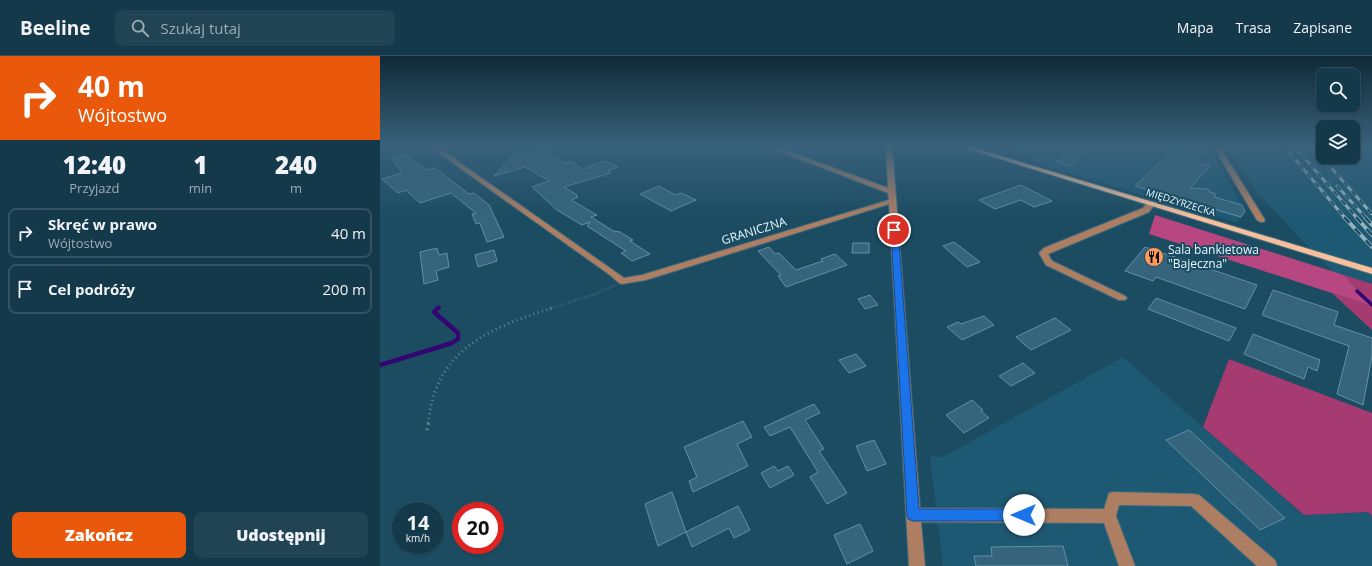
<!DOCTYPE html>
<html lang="pl">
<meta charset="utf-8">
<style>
body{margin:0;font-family:"Open Sans",sans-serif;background:#214454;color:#f1f3f6;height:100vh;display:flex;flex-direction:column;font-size:15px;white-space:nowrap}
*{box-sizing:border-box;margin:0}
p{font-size:13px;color:#9dacb5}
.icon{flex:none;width:22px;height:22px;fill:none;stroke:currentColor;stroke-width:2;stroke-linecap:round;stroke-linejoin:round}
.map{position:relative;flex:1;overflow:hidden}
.sheet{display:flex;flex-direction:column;background:#14394a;width:380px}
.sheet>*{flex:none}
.guide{background:#ea580c;color:#fff;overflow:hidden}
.fabs{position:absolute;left:936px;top:12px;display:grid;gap:8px}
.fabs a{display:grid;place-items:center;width:44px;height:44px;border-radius:8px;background:#14394a;box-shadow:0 1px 3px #0004,0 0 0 1px #335362;font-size:20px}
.speed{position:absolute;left:12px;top:446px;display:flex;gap:8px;font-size:20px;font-weight:700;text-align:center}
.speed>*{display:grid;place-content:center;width:52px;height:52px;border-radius:50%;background:#14394a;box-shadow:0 1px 3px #0004,0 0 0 1px #335362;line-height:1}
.speed small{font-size:10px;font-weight:400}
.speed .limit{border:6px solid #d22;background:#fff;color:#111}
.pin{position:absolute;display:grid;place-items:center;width:34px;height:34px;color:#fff;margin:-17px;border:2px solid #fff;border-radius:50%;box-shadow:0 1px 4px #0007}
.me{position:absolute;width:44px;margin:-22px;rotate:270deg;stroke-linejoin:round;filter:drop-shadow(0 0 3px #0008)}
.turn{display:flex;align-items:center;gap:14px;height:84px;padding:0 12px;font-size:18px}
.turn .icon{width:52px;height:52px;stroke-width:2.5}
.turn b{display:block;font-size:28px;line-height:34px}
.eta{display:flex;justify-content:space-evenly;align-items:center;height:68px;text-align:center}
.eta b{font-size:24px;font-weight:800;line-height:28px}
.primary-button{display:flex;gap:8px;margin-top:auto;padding:8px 12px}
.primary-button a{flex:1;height:46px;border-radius:8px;background:#ea580c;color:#fff;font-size:16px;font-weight:800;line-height:46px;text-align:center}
.primary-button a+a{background:#214454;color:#f1f3f6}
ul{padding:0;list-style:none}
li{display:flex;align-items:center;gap:12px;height:50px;margin:0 8px 6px;padding:0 4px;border:2px solid #335362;border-radius:8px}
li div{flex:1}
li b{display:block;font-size:15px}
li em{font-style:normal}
header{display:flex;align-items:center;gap:24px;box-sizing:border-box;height:56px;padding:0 20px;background:#14394a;border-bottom:1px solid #335362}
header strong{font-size:19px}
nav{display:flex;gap:22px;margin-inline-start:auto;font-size:14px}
.search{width:280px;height:36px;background:#214454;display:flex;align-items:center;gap:10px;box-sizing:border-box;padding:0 14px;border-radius:8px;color:#9dacb5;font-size:15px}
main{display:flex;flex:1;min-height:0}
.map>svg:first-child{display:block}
.built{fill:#1e5973}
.green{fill:#a53b71}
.forest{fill:#b84680}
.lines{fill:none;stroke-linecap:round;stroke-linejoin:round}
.stream-far1{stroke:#340673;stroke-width:3.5}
.stream{stroke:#340673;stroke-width:4.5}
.building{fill:#35647c;stroke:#6191aa}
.minor-casing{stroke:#406b7e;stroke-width:2}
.major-casing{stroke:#406b7e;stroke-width:2}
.path-far2{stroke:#608597;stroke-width:2;stroke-dasharray:0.5 2;stroke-linecap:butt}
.path-far1{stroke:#608597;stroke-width:3;stroke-dasharray:1 3.5;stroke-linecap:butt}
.path{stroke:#608597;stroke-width:3.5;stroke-dasharray:1.5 4;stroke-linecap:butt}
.minor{fill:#ad7e62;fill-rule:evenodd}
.major{fill:#f8bf9d;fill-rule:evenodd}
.rail-far1-casing{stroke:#94b1be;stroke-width:3}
.rail-casing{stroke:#94b1be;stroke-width:4}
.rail-far1{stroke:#1b4c62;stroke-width:2;stroke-dasharray:6;stroke-linecap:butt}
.rail{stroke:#1b4c62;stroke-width:2.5;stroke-dasharray:8;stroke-linecap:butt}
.route{fill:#1a73e8;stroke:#114b97}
.labels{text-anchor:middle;stroke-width:4;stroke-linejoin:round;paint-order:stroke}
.far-street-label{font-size:10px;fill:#e8f7ff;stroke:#1b4c62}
.street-label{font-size:12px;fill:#e8f7ff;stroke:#1b4c62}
.poi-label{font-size:12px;fill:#e8f7ff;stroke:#1b4c62;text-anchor:start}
</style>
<header>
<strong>Beeline</strong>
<div class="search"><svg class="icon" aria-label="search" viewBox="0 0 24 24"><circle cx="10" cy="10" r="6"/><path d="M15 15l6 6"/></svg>Szukaj tutaj</div>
<nav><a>Mapa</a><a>Trasa</a><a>Zapisane</a></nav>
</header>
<main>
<section class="sheet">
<div class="guide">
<div class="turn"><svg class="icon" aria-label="right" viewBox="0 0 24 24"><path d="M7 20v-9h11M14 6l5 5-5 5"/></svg><div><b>40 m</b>Wójtostwo</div></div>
</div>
<div class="eta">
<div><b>12:40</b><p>Przyjazd</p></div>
<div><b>1</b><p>min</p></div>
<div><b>240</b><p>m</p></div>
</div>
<ul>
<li><svg class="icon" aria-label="right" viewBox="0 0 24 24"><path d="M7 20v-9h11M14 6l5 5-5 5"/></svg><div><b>Skręć w prawo</b><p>Wójtostwo</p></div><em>40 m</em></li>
<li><svg class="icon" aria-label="arrive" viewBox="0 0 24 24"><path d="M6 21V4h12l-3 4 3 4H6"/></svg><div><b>Cel podróży</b></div><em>200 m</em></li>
</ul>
<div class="primary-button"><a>Zakończ</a><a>Udostępnij</a></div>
</section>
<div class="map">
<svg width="992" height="510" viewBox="0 0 992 510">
<rect width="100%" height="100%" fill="#1b4c62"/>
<path class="built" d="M618 90H829L865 155 858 166H854L646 104 654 100Z
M848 90H943V101H973V90H992V257L877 137Z
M743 301 923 459 988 456 992 460V510H563L550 400 563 401Z"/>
<path class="green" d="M964 219 992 228V249Z
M952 237 992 250V274Z
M849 303 992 357V460L988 456 924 459 823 371Z"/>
<path class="forest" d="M775 159 964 219 992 250 769 178Z"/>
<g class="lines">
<path class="stream-far1" d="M977 235 992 249
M57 253 59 251"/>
<path class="stream" d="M0 309 72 287 78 283V277L54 256 58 252"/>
</g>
<path class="building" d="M676 90H716L689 110 676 106 690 97 676 92Z
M797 90H830L814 106 830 110 810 132 828 133 830 136 836 138 834 141 862 149 865 155 861 161 755 130Z
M159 93 185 107 190 105 203 113 225 105 238 111 228 115 231 117 184 131 197 139 196 140 198 141 191 144 217 159 211 161 233 175 240 176 253 184 250 185 270 198 252 205 241 197 246 195 207 170 210 166 202 169 177 154 152 131 169 125 145 111 114 120 136 97 139 99Z
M24 97 46 114 55 112 89 138 94 137 109 149 124 181 107 186 100 167 96 168 92 158 96 157 71 137 40 147 26 134 18 137 2 123 22 117 11 101Z
M641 129 672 145 654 151 641 144 615 153 599 144Z
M279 130 296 139 301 137 316 144 291 155 260 138Z
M574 186 600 206 587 211 563 190Z
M473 187H489V197H472Z
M389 191 395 198 399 197 416 214 443 205 441 203 455 198 467 209 406 231 398 220 401 219 378 195Z
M765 191 792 200 877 229 865 253 776 221 773 225 745 215Z
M57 192 59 199 67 197 69 211 56 215 58 224 44 228 40 196Z
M114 194 117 205 98 211 95 199Z
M893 234 958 256 954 269 992 282V300L983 349 957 338 969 290 882 259Z
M490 239 498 249 485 253 478 243Z
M776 242 856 272 849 285 768 253Z
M604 260 614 269 582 284 567 271 578 266 581 268Z
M675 262 691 274 651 294 636 281Z
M873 278 940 304 937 315 928 311 924 323 864 298Z
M476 298 486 310 469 317 459 304Z
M643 307 655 317 631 330 619 320Z
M592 344 603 354 601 355 609 362 584 377 566 359Z
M434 348 440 357 425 364 444 393 439 395 467 437 447 448 430 421 438 416 410 371 390 380 384 371Z
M363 365 372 381 357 388 368 410 313 436 309 425 317 421 304 391Z
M809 374 905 462 880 474 786 384Z
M494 384 506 408 487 415 476 390Z
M394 410 398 415 408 410 414 419 390 432 381 417Z
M292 436 306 476 278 490 265 448Z
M358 450 370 474 354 482 349 472 312 491 306 476Z
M480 468 493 495 467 508 454 479Z
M683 490 688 510H596L594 500H612L611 491Z"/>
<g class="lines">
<g class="minor-casing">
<path id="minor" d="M49 90H56L244 222 262 219 509 144 508 137 386 90H394L508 132 506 90H512L540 452 724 453 729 437 734 436 814 438 819 439 895 504 897 510H877L811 450 739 449 736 460 755 510H739L724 467 541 466 545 510H529L509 148 266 224 242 228 239 227 230 219Z
M833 90H839L885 164 884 166H881L877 164Z
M768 146H774L775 148 769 156 668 198 672 205 745 240 747 242 745 244H739L666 209 659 197 664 192 763 152Z"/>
</g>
<g class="major-casing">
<path id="major" d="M578 90H587L992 212V218Z"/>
</g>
<path class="path-far2" d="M169 253 218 237 235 229"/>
<path class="path-far1" d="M48 367C50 356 51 344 56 333 75 284 126 267 172 252"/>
<path class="path" d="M47 374 49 366"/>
<use href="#minor" class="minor"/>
<use href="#major" class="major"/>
<g class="rail-far1-casing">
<path id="rail-far1" d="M904 90 965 162
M914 90 977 162
M932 90 992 158
M957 130 986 162"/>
</g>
<g class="rail-casing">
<path id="rail" d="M964 161 992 191
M976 161 992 179
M985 161 992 169"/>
</g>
<use href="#rail-far1" class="rail-far1"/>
<use href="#rail" class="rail"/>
</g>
<linearGradient id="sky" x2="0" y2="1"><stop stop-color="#0f2a36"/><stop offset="0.56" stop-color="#39617c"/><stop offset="1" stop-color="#39617c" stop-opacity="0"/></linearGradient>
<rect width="992" height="161" fill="url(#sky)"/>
<path class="route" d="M514 172 518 174 539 453H644L649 455 651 459 649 463 644 465H533L528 463 527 459 511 174Z"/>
<defs>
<g id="restaurant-disc" transform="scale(1)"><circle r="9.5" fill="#ff9b5a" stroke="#1b4c62"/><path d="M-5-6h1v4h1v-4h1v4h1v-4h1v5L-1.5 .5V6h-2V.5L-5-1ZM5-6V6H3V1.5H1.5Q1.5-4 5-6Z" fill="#111"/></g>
</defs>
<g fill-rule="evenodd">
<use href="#restaurant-disc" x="774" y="201"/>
</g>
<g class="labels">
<g class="far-street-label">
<text transform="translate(801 146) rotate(17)" y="4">MIĘDZYRZECKA</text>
</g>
<g class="street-label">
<text transform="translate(374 175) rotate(-17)" y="4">GRANICZNA</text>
</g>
<g class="poi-label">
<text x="788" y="198">Sala bankietowa<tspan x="788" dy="14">"Bajeczna"</tspan></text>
</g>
</g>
</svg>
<div class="fabs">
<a><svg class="icon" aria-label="search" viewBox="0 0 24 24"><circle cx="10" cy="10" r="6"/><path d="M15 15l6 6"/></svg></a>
<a><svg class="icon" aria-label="layers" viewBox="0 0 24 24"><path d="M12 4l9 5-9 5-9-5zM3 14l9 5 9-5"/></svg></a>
</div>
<div class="speed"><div>14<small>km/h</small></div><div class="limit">20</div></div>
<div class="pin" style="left:514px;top:174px;background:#d93025"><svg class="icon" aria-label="arrive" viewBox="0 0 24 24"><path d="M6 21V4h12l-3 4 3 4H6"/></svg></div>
<svg class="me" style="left:644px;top:459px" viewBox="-20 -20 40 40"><circle r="19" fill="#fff"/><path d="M0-13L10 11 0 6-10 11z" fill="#1a73e8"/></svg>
</div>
</main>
